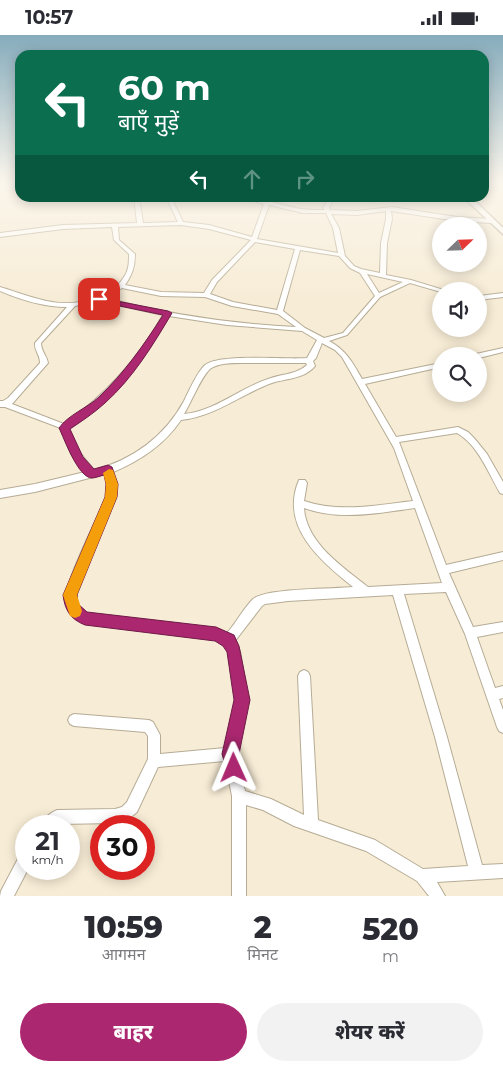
<!DOCTYPE html>
<html lang="hi">
<meta charset="utf-8">
<style>
body{margin:0;font-family:Montserrat,"Noto Sans Devanagari",sans-serif;background:#f2f2f3;color:#2b2b33;height:100vh;display:flex;flex-direction:column;font-size:19px;white-space:nowrap}
*{box-sizing:border-box;margin:0}
p{font-size:16px;color:#7c7c81}
.icon{flex:none;width:28px;height:28px;fill:none;stroke:currentColor;stroke-width:2;stroke-linecap:round;stroke-linejoin:round}
.map{position:relative;height:861px;overflow:hidden}
.panel{display:flex;flex-direction:column;background:#fff;flex:1}
.panel>*{flex:none}
.guide{position:absolute;left:15px;top:15px;width:474px;height:152px;border-radius:15px;box-shadow:0 2px 12px #0003;background:#0b6e4f;color:#fff;overflow:hidden}
.needle{width:32px;rotate:67deg}
.tools{position:absolute;left:432px;top:182px;display:grid;gap:10px}
.tools a{display:grid;place-items:center;width:55px;height:55px;border-radius:50%;background:#fff;box-shadow:0 2px 12px #0003;font-size:25px}
.speed{position:absolute;left:15px;top:780px;display:flex;gap:10px;font-size:25px;font-weight:700;text-align:center}
.speed>*{display:grid;place-content:center;width:65px;height:65px;border-radius:50%;background:#fff;box-shadow:0 2px 12px #0003;line-height:1}
.speed small{font-size:12px;font-weight:400}
.speed .limit{border:8px solid #d22;background:#fff;color:#111}
.pin{position:absolute;display:grid;place-items:center;width:42px;height:42px;color:#fff;margin:-21px;border-radius:10px;box-shadow:0 2px 8px #0006}
.me{position:absolute;width:55px;margin:-28px;rotate:359deg;stroke-linejoin:round;filter:drop-shadow(0 0 4px #0008)}
.turn{display:flex;align-items:center;gap:18px;height:105px;padding:0 20px;font-size:22px}
.turn .icon{width:65px;height:65px;stroke-width:2.5}
.turn b{display:block;font-size:35px;line-height:42px}
.lanes{display:flex;align-items:center;height:48px;padding:0 20px;background:#0003;justify-content:center;gap:25px;direction:ltr}
.lanes .off{opacity:.35}
.eta{display:flex;justify-content:space-evenly;align-items:center;height:85px;text-align:center}
.eta b{font-size:30px;font-weight:800;line-height:35px}
.cta{display:flex;gap:10px;margin-top:auto;padding:10px 20px}
.cta a{flex:1;height:58px;border-radius:30px;background:#ab276f;color:#fff;font-size:20px;font-weight:800;line-height:58px;text-align:center}
.cta a+a{background:#f2f2f3;color:#2b2b33}
.status{display:flex;justify-content:space-between;align-items:center;height:35px;padding:0 25px;background:#fff;direction:ltr}
.status svg{height:14px;fill:currentColor}
.map>svg:first-child{display:block}
.lines{fill:none;stroke-linecap:round;stroke-linejoin:round}
.minor-casing{stroke:#b6ac96;stroke-width:2}
.secondary-casing{stroke:#b6ac96;stroke-width:3}
.minor{fill:#fff;fill-rule:evenodd}
.secondary{fill:#fff;fill-rule:evenodd}
.route{fill:#ab276f;stroke:#6f1948}
.slow{fill:#f59e0b}
</style>
<div class="status"><b>10:57</b><svg viewBox="0 0 49 12"><path d="M0 12V9h3v3zM5 12V6h3v6zM10 12V3h3v9zM15 12V0h3v12zM26 1h20v11H26zM47 4h2v5h-2z"/></svg></div>
<div class="map">
<svg width="503" height="861" viewBox="0 0 503 861">
<rect width="100%" height="100%" fill="#f7ecd5"/>
<g class="lines">
<g class="minor-casing">
<path id="minor" d="M134 162H139L143 188 178 187 166 162H171L183 187 209 190 252 202 264 169 239 162C260 162 280 170 301 174 308 175 317 175 325 175L323 173C328 166 329 162 338 162L332 167 329 173 330 175 357 176 392 172 457 182 491 184 494 186 491 188 457 186 391 176 392 184 387 208 386 240 411 245 447 256 441 257 410 248 380 262 347 300 329 306C346 315 353 328 362 344L441 328V332L365 349 396 402 458 392 468 397 474 403 487 419 503 447V459L500 458C488 437 478 410 457 398L399 407 446 530 503 517V525L449 538 473 592 503 587V597L477 602 495 653 503 651V663L499 664 503 675V698L499 696 497 692 465 599 446 557 404 559 447 702 482 830 503 829V843L437 847 445 861H429L417 846 366 816 294 791 263 775 246 770V861H232V761L225 726 158 732 137 777C131 783 123 786 115 788L60 789 57 791H40C43 784 50 778 57 775L115 774 122 772 127 767 148 724V701L145 697 74 691 70 689 68 685 70 681 74 679 149 685 153 687 160 700V719L225 713 236 665 228 616 225 609 215 604 85 588C75 584 67 576 66 565 64 548 98 482 106 463L107 449 105 439 35 457 0 463V455L35 449 85 437 71 419 61 394 58 392 5 372H0V366H3L8 363 40 328C40 320 34 315 35 308L67 272C44 272 21 265 0 256V252C17 257 34 264 52 267 75 271 111 264 124 242 129 235 129 227 129 219L114 205 112 192 63 194 0 202V198L63 190 137 188ZM269 170 303 178H326L333 193 338 218 257 204ZM386 176V184L381 208 380 238 361 234 354 231 345 221 339 193 331 179 357 180ZM181 190 209 194 251 205 212 245 204 258 161 257 125 250C132 240 135 232 135 219L119 205 118 192ZM255 207 295 214 277 275 233 267 210 259 217 247ZM300 215 339 221 350 233 360 238 375 261 343 298 324 303 305 293 283 276ZM367 239 403 247 379 258ZM122 253 161 261 205 262 232 271 278 279 296 292C230 289 167 279 105 263ZM98 266 163 280C138 324 106 360 64 389L12 369 48 328C47 321 41 316 41 308L75 271ZM169 281 227 290 302 296 317 305 307 323C285 325 221 318 205 330 197 337 189 356 184 366 165 401 133 425 94 435L78 415 69 394C111 364 144 326 169 281ZM322 308 335 315 342 322 394 413 413 466C377 470 340 478 304 466L307 448 305 445H299C279 492 321 526 353 552 334 554 265 553 253 564 243 574 236 588 227 598L216 594 87 578 77 569V558L80 546 116 463 117 449 113 437C140 426 164 410 181 385 213 382 239 361 269 349 285 343 303 345 315 331L313 326 316 323ZM242 328H306L307 330C297 339 283 339 271 343 241 352 216 376 184 379 191 368 201 342 210 334 218 328 232 328 242 328ZM304 473C340 486 378 478 415 473L442 548 368 552C343 532 306 508 304 473ZM393 560 435 702 468 831 423 834 375 805 318 785 310 641 308 637 304 635 300 637 298 641 304 780 271 764 245 756 236 719 248 665 240 616 235 606 262 571 265 569 288 566Z
M503 258V262L479 265V261Z
M503 313V317L479 323V321H475L476 319Z
M26 816V834H28L14 861H0L1 856 21 818Z"/>
</g>
<g class="secondary-casing">
<path id="secondary" d="M463 162H471L503 193V199Z"/>
</g>
<use href="#minor" class="minor"/>
<use href="#secondary" class="secondary"/>
</g>
<linearGradient id="sky" x2="0" y2="1"><stop stop-color="#86acbc"/><stop offset="0.55" stop-color="#fbf6ec"/><stop offset="1" stop-color="#fbf6ec" stop-opacity="0"/></linearGradient>
<rect width="503" height="269" fill="url(#sky)"/>
<path class="route" d="M96 262 168 276 172 278C153 310 133 343 105 368 94 378 82 386 70 394L83 422 94 434 108 430 112 432 118 449 117 462 77 560 78 569 87 577 216 592 234 600 239 611 250 665 239 719 242 733 240 739 234 742 228 739 222 719 234 665 227 617 223 611 215 606 85 590C70 584 65 575 63 560L105 462 106 449 104 440C100 441 95 443 92 443 78 443 64 403 59 393 68 380 87 373 99 362 124 338 144 310 163 280L96 266Z"/>
<path class="slow" d="M109 434 113 435 118 449 117 462 77 560 82 576 80 581 75 583 70 581 63 560 105 462 106 449 103 438Z"/>
</svg>
<div class="tools">
<a><svg class="needle" viewBox="-14 -14 28 28"><path d="M0-13l5 13h-10z" fill="#e53935"/><path d="M0 13l5-13h-10z" fill="#7c7c81"/></svg></a>
<a><svg class="icon" aria-label="sound" viewBox="0 0 24 24"><path d="M4 9h4l5-4v14l-5-4H4zM17 9q2 3 0 6"/></svg></a>
<a><svg class="icon" aria-label="search" viewBox="0 0 24 24"><circle cx="10" cy="10" r="6"/><path d="M15 15l6 6"/></svg></a>
</div>
<div class="speed"><div>21<small>km/h</small></div><div class="limit">30</div></div>
<div class="pin" style="left:99px;top:264px;background:#d93025"><svg class="icon" aria-label="arrive" viewBox="0 0 24 24"><path d="M6 21V4h12l-3 4 3 4H6"/></svg></div>
<svg class="me" style="left:234px;top:733px" viewBox="-20 -20 40 40"><path d="M0-17L14 15 0 8-14 15z" fill="#ab276f" stroke="#fff" stroke-width="4"/></svg>
<div class="guide">
<div class="turn"><svg class="icon" aria-label="left" viewBox="0 0 24 24"><path d="M17 20v-9H6M10 6l-5 5 5 5"/></svg><div><b>60 m</b>बाएँ मुड़ें</div></div>
<div class="lanes"><svg class="icon" aria-label="left" viewBox="0 0 24 24"><path d="M17 20v-9H6M10 6l-5 5 5 5"/></svg><svg class="icon off" aria-label="ahead" viewBox="0 0 24 24"><path d="M12 20V5M6 11l6-6 6 6"/></svg><svg class="icon off" aria-label="right" viewBox="0 0 24 24"><path d="M7 20v-9h11M14 6l5 5-5 5"/></svg></div>
</div>
</div>
<section class="panel">
<div class="eta">
<div><b>10:59</b><p>आगमन</p></div>
<div><b>2</b><p>मिनट</p></div>
<div><b>520</b><p>m</p></div>
</div>
<div class="cta"><a>बाहर</a><a>शेयर करें</a></div>
</section>
